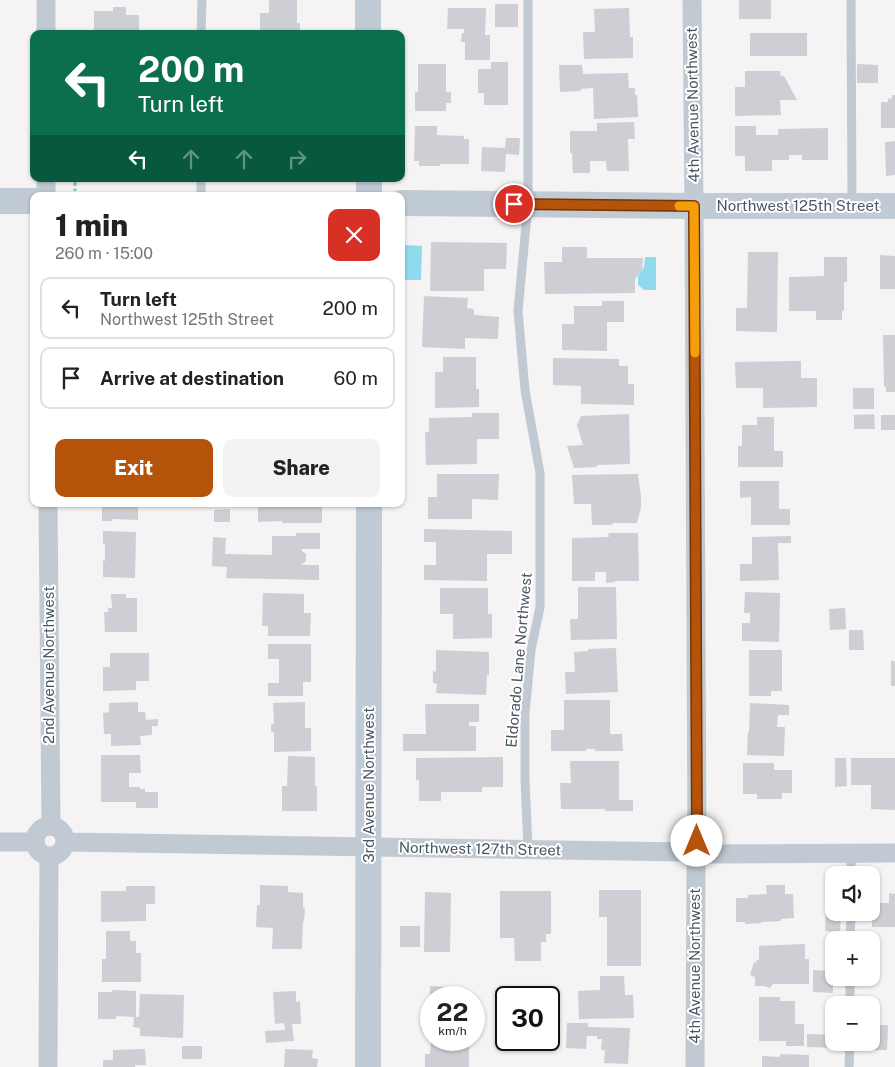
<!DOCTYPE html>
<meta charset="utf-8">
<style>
body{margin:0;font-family:"Public Sans",sans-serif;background:#f2f2f2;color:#222;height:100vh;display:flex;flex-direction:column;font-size:19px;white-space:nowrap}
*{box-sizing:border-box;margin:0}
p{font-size:16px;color:#767676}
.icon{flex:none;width:28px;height:28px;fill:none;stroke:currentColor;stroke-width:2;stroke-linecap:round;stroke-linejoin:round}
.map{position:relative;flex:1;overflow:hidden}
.sheet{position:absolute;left:30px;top:192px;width:375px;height:315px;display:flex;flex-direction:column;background:#fff;border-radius:10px;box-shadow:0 1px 4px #0004}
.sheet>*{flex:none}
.hud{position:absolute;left:30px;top:30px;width:375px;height:152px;border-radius:10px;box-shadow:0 1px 4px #0004;background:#0b6e4f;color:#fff;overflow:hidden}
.fabs{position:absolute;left:825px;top:866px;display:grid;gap:10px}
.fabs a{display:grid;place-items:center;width:55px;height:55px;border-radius:10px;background:#fff;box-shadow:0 1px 4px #0004;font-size:25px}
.speed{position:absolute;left:420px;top:986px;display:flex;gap:10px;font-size:25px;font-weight:700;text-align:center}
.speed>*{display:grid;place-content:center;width:65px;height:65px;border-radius:50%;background:#fff;box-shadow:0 1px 4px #0004;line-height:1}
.speed small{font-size:12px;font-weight:400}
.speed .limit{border:2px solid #111;border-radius:8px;background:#fff;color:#111}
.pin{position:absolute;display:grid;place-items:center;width:42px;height:42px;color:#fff;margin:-21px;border:2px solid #fff;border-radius:50%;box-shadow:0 1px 5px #0007}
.me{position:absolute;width:55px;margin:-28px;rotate:0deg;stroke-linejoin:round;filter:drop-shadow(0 0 4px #0008)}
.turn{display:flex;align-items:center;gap:18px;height:105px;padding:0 25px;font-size:22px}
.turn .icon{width:65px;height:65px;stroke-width:2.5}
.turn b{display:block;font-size:35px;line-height:42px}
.lanes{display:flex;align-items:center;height:48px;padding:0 25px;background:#0003;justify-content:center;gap:25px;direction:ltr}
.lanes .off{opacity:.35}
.round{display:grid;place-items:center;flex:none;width:52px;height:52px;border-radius:10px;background:#f2f2f2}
.headline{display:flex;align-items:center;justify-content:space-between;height:85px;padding:0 25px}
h1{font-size:30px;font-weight:800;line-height:38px}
.cta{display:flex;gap:10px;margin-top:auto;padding:10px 25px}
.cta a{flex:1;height:58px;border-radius:10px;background:#b45309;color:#fff;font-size:20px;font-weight:800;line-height:58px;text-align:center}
.cta a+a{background:#f2f2f2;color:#222}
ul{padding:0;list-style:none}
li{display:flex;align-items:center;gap:15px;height:62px;margin:0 10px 8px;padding:0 15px;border:2px solid #e0e0e0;border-radius:10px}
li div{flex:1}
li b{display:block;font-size:19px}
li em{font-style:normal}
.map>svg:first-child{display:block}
.water{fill:#90daee}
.building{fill:#cdcfd5}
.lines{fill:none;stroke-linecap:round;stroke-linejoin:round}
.path{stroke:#7ad0a6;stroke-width:3;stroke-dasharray:4 2.5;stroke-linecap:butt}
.lane{stroke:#c1cad2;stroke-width:9}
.street{stroke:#c1cad2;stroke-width:19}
.secondary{stroke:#c1cbd6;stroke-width:26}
.route-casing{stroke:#753606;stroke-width:12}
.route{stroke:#b45309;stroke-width:9}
.slow{stroke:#f59e0b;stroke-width:9}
.labels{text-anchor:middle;stroke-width:4;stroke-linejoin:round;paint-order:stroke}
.street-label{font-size:15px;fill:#4a5661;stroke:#fff}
</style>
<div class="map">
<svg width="895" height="1067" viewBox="0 0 895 1067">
<rect width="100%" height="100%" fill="#f5f3f3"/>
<path class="water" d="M405 245 422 246 421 280H404Z
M645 257H656V290H644L638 285V277L644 267Z"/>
<path class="building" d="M269 0H297V23H300V32H309V34H269V31H260V13H269Z
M739 0H771V19H739Z
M495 4H518V27H495Z
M113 7H126V15H139V31H126V34H94V11H113Z
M448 8H486L485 35H490V60H465V42H461L462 33H464V29H447Z
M629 8 630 37H633V58L584 59 583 32H595L594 9Z
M750 33H807V56H750Z
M491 62H508V105H484V93H478V69H491Z
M418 64H446V92H451V103H446V111H415V92H418Z
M857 64 878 65V83H857Z
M559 65H582L583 74 628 73 629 88H635V95H637L638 117 594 119 593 88 581 89V91L560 92Z
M745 71H780L781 76H784L797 100H780L781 115 735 116V87H745Z
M892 95H895V128H881V102H888V99L892 98Z
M634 122 635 139H628L629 171H607L606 161H590V173H573L572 153H570V131H597V123Z
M415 126H437V135L464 136V139H469V164H440V166H419V161H414Z
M735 126H756V135H778V129L828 128V160H802V155H789V160H772V171H745V156H735Z
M506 138H520L519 155 506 154 505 172 481 171 482 147 505 148Z
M895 141V175L886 176 885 142Z
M431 242 507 243 506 269H484V291H430Z
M562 247H587V258H643L642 272 635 279V293L545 294 544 262H562Z
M748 252H778L777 332 736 331V308H747Z
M880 255 895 256V289H880Z
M824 257H847V282H844V311H842V320H816V311H789V277L824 276Z
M424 296 468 298 467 308 474 309V315L499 317 498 339 465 338V349L422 347Z
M602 301H624V322H607V351L562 350V324H574V306H602Z
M883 335H895V392H886V387H884Z
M443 357H476V389H479V407L435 408V372H443Z
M553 358 619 359V366H628V384H634V405L581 404V386L553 385Z
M801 361V378H817V407L763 408V388H736L735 362Z
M853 388H874V409H853Z
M472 413H499V439H477V464L426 465 425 432H429V418L472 417Z
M629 414 630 464 597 465V467L574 468 567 446 583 445 577 425 581 416Z
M874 414 875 429H854V415Z
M881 415H895V430H881Z
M757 417H774V451H783V467H738V446H742V425H757Z
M437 474H499L498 500 472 499V519H428V497H437Z
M638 474 641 497V507L637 523H613L612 525H592L591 504H574L572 475Z
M740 481H779V509H790V525H751V497L740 498Z
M102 504H138V520L112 519V521H102Z
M258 504H322V523H282V521L258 522Z
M230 509V522H214V510Z
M424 529 512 531V554H487V581L424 580V565H436V542H424Z
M103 531 136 532 135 578 103 577V560L105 561V544H103Z
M296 533H320V549H302V551L306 554V561L301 565H319V580L226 578 227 567 212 566 213 537 226 538 225 554 272 555V536H296Z
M608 533H638L639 581H615V582L606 583V572H595V581H572V538L609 537Z
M791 536V543H778L779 580 740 581V564H752V537Z
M578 587H616L617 639 571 640 570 619H578Z
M440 588H488V614H492V638L453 639V614H440Z
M745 592 780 593 779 642 742 641V623H750V613H744Z
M263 593 304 594V613H311L310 636H268V626H262Z
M111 594H126V598H137V632H105L104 612H108V608H112Z
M845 608 846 629 830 630 829 609Z
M849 630H863L864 650H849Z
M268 644H311V682H303V696H268V683H279V659H268Z
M616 648 618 692 566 694 565 672H575L574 652 588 651V649Z
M436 650 489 652V675H487L486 695 436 693 437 684 433 683V671L436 672Z
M749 650H782V691H771V696H749Z
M110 653H149V681H136V690L103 691V667H110Z
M891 661H895V686H891Z
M564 700H610V734H622L623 751H595V749H586V751H551V730H564Z
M138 702V712H145L146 720 158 719V726H152V735L140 736 141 745 111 746V734H104L103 713 109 712V703Z
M305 702V728H311V751L274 752V732H271V724H274L273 703Z
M750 703 789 705V715H778L777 727H785L784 756 747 755 748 732H749Z
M425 704H479V722H469V726H476V751H403V734H426Z
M101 755H140L141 773H129V787H140V789H145V792H158V808H136V802H101Z
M288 756 315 757V786H317V811H282V786H287Z
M503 757V787H482V792H441V801H419V780H416V758Z
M835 758H846L847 786 835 787Z
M851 758H895V810L871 809V785H851Z
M570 761H619V800H633V811H605V809H561L560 783H571Z
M743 763H774V770H792V793H782V799H757V794H743Z
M260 885 288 886V892L303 893V908H305L304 921H303L302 949H272L273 928 256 927 257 905H260Z
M766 885H785V894H793L794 918 781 919V921L761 922V923L745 924V922H736V898H748V895L767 894Z
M126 886H155V904H146V921L101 922V891H126Z
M599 890H641V966H607V917H599Z
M500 891H551V934H546V942H541V961H515L514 938H500Z
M425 892 451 893 450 952H424Z
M889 893 895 894V927H872V903H889Z
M826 908 834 909V912H841L840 932 825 931Z
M400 926H420V947H400Z
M106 931H130V941H136V953H141V982H102V959H106Z
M805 944V959H809V984H773L770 988 764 986H755V977L750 975 754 962 757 963 756 960H759V946Z
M813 970 833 971V993L813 992Z
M600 976H624L625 995H633L634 1018 579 1019 578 991 600 990Z
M430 986 452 987V998H431V1029H421V1016L429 1017Z
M112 990 136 991V1017H139L140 994 184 995 183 1038 140 1036V1028L133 1027 134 1017 116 1016V1019H98V992H112Z
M296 991V1002L300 1001 301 1024H292L294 1041 266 1043 265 1031 285 1030 284 1023 275 1024 273 992Z
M759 997H780V1001H795V1024H804V1046H786V1041H759Z
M567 1023H588V1027L630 1028 628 1064 604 1063 605 1050H601L602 1039H597V1036H587L586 1049 566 1048Z
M871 1025H888L887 1050H863V1042H871Z
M807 1034 834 1035V1042H836V1048L807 1047Z
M431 1040H465V1043H469V1067H425V1054H430Z
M182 1046H202V1059H182Z
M145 1049 146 1065H135V1067H103V1060H113V1050Z
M285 1049 313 1050 312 1058 318 1059 317 1067H284Z
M781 1054 809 1055V1067H762V1056L779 1057Z"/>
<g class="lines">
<path class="path" d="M75 182V191"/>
<path class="lane" d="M528 0V204L518 311 525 390 540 473V607L531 650 525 713V779L528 850
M851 0 852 205
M201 34 202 0
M201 196V179
M851 875V853
M850 940 851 912
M850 1005V978
M849 1067 850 1042"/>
<path class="street" d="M46 0V34
M692 0 694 206 697 841
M46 179V196
M48 504 51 826
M35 841a15 15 0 1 1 30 0a15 15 0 1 1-30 0Z
M0 842H35
M65 842 685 852
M708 854 895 853
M48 1067 49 856
M695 1067 696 864"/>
<path class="secondary" d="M368 0V34
M369 179V196
M0 201H34
M401 203 694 206H895
M368 1067 369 504"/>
</g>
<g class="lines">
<g class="route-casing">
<path id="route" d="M514 204 694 206 697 841"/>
</g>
<use href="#route" class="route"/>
<path class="slow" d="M679 206H694L695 353"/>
</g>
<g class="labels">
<g class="street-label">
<text transform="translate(693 105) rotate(-91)" y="5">4th Avenue Northwest</text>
<text x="798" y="211">Northwest 125th Street</text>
<text transform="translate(519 660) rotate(-85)" y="5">Eldorado Lane Northwest</text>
<text transform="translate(49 665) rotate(-90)" y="5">2nd Avenue Northwest</text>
<text transform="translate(369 785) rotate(-90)" y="5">3rd Avenue Northwest</text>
<text transform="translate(480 849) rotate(1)" y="5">Northwest 127th Street</text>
<text transform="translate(695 966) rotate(-90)" y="5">4th Avenue Northwest</text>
</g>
</g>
</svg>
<div class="fabs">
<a><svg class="icon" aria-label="sound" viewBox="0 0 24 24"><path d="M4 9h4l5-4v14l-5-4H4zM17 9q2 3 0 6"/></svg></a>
<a>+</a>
<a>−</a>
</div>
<div class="speed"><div>22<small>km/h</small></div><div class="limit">30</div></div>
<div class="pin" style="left:514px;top:204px;background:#d93025"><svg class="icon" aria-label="arrive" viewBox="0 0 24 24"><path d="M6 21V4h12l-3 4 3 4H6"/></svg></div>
<svg class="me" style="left:697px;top:841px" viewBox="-20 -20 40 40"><circle r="19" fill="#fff"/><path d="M0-13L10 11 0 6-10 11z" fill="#b45309"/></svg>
<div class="hud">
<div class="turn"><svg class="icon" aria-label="left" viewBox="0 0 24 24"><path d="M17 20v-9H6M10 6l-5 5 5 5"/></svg><div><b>200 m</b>Turn left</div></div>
<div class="lanes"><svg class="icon" aria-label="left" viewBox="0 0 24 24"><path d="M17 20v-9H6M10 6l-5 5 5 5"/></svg><svg class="icon off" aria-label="ahead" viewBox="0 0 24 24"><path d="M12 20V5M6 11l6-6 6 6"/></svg><svg class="icon off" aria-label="ahead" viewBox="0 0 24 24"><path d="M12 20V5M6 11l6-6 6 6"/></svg><svg class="icon off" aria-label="right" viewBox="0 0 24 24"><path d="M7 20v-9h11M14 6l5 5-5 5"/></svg></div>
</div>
<section class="sheet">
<div class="headline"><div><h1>1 min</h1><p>260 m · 15:00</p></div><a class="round" style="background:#d93025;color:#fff"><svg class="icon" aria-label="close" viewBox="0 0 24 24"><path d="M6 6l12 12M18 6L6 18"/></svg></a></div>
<ul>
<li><svg class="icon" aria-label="left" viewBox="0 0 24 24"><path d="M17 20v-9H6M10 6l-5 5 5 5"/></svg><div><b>Turn left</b><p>Northwest 125th Street</p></div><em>200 m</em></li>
<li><svg class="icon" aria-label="arrive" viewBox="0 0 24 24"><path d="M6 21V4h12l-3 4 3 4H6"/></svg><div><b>Arrive at destination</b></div><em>60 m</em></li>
</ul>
<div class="cta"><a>Exit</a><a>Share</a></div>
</section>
</div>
